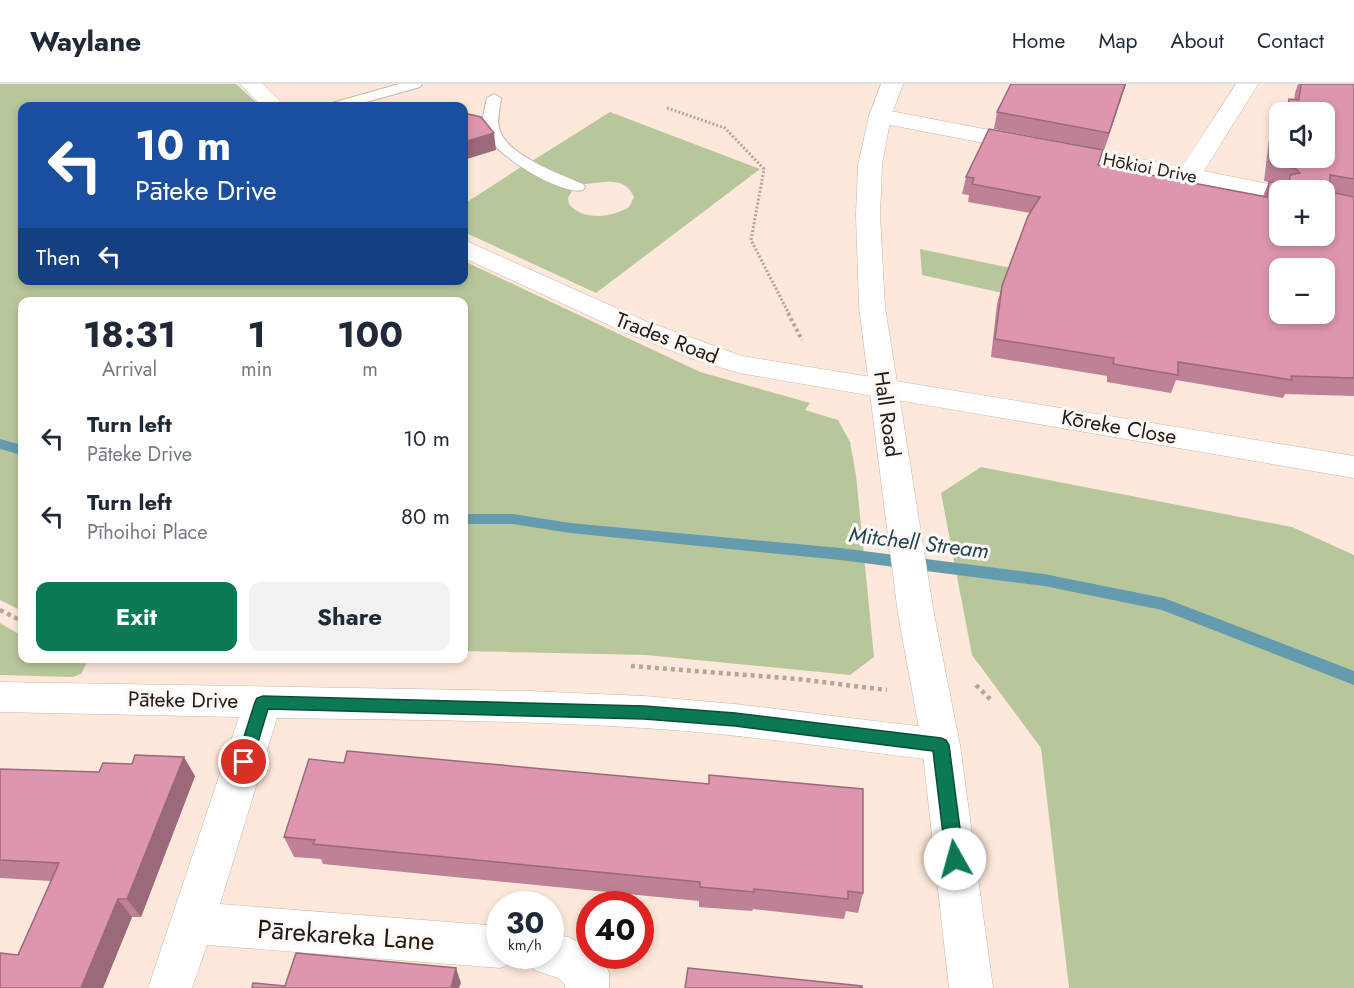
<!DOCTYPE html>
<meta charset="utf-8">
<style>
body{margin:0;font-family:Jost,sans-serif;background:#f2f2f3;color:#1f2937;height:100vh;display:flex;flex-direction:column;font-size:22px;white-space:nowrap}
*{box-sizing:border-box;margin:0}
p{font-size:20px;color:#747a83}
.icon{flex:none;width:33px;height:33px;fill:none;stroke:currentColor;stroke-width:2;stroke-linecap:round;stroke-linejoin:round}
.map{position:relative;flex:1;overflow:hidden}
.details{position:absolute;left:18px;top:213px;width:450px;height:366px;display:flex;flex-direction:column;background:#fff;border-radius:12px;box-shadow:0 3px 9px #0003}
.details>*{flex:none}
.guide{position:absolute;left:18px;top:18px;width:450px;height:183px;border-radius:12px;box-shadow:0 3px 9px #0003;background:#1a4fa0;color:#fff;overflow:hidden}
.fabs{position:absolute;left:1269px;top:18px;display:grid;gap:12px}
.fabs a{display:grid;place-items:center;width:66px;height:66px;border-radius:12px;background:#fff;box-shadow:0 3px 9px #0003;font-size:30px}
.speed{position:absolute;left:486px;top:807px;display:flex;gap:12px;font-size:30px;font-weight:700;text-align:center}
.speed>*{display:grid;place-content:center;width:78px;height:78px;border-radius:50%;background:#fff;box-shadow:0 3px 9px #0003;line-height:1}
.speed small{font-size:15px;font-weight:400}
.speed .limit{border:9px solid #d22;background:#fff;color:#111}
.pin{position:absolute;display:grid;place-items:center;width:51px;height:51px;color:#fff;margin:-26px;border:3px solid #fff;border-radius:50%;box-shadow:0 2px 6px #0007}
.me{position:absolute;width:66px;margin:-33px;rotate:353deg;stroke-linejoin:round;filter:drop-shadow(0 0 4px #0008)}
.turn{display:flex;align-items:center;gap:21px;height:126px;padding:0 18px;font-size:27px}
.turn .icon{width:78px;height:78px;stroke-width:2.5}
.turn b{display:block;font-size:42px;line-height:51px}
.then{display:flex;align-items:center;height:57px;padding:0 18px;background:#0003;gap:12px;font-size:22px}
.eta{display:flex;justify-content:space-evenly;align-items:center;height:102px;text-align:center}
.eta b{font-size:36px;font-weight:700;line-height:42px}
.action{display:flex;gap:12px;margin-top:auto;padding:12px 18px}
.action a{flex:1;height:69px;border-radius:12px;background:#0b7a54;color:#fff;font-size:24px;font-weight:700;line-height:69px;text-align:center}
.action a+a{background:#f2f2f3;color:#1f2937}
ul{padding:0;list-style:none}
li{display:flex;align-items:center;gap:18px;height:78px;padding:0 18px}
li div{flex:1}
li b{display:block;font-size:22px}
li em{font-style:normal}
header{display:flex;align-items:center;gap:36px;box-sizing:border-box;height:84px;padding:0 30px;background:#fff;border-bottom:2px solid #e0e1e3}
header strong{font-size:28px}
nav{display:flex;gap:33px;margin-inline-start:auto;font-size:21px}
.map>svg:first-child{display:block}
.green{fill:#b8c79b}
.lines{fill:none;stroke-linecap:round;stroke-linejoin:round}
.stream{fill:#649bae;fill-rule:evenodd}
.service-casing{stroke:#c9b5a8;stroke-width:2}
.minor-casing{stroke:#c9b5a8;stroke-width:1}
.tertiary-casing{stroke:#c9b5a8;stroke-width:1}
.path-far2{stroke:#b6a59b;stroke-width:3;stroke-dasharray:2 2;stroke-linecap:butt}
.path-far1{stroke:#b6a59b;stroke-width:4;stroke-dasharray:3 3;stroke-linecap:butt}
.path{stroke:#b6a59b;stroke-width:4.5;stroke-dasharray:4 4;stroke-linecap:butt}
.service{fill:#fff;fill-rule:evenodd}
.minor{fill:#fff;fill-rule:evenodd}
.tertiary{fill:#fff;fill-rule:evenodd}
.wall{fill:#be8195}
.shaded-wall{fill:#9b6979}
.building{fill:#dd96ad;stroke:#9b6979;stroke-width:1.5;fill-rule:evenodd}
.route{fill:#0b7a54;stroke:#074f37;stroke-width:1.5}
.labels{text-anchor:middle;stroke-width:6;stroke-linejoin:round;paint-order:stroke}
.far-street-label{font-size:18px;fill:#211a15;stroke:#fdf9f6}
.street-label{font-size:21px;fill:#211a15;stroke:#fdf9f6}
.water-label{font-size:22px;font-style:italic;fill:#214653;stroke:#fdf9f6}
.near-street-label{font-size:26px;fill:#211a15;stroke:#fdf9f6}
</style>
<header>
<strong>Waylane</strong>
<nav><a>Home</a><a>Map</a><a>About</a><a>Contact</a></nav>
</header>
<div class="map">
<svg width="1354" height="904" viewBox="0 0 1354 904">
<rect width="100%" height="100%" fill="#fde8db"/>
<path class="green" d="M0 0H236L260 22H22V196H464V177L700 288 810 319 805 326 838 336 850 358 856 391 874 573 850 591 646 571 464 567V218H22V527L0 516Z
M610 28 760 85 596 209 464 148V120L521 83 572 107 568 114 569 120C583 137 611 134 629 123L634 113C623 89 600 101 583 100 574 100 542 82 532 77Z
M920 165 1117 206 1280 230H1324L1354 248 1167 246 922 191Z
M981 383 1292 443 1354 471V904H1069L1041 664 972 571 941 409Z
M0 539 22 552V574L58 575 67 578H87L81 590 73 593 0 591Z"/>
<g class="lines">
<path class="stream" d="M0 355 22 361V371L0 365Z
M464 430H513L570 439 840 464 1044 490 1164 514 1354 587V601L1162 526 1044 502 840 476 570 449 513 440H464Z"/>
<g class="service-casing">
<path id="service" d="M399 0H422L420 3 352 22H330L332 19Z
M494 10 501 14C500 24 496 37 500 47 509 72 560 90 583 100L585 103 583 106C561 112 491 69 484 46 481 36 485 24 487 14Z"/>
</g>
<g class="minor-casing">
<path id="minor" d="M240 0H263L285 22H262Z
M1236 0H1258L1204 87 1288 104 1290 106H1280V116L880 39 872 37 869 32 872 27 880 25 1182 83Z
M464 156 643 236 742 272 1354 372V394L739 289 693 275 624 248 464 174Z
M0 598 529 607 644 612 735 620 941 645 955 649 960 661 955 673 941 677C842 665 743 650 644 644 522 636 399 636 277 634L220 820 500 842V872H518L515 878 500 884 207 861 192 904H148L239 633 0 628Z
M550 850 568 853 590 864V872L603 873 609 889V904H565V900L558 894 534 886 528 872H550Z"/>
</g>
<g class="tertiary-casing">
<path id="tertiary" d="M881 0H903L891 32 882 81 880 131 885 223 934 530 960 661 993 904H949L922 661 898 530 859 223 856 131 858 81 869 32Z"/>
</g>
<path class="path-far2" d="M667 24 725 44 764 85 751 156 789 230"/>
<path class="path-far1" d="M788 229 802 256"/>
<path class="path" d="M0 526 22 537
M631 582 798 595 887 606
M976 601 993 618"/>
<use href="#service" class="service"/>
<use href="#minor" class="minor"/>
<use href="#tertiary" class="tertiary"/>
</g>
<path class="wall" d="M1011 0H1126L1104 66 994 45 997 28Z
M1298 0H1354V312L1285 310 1283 314 1176 296 1171 309 1107 298V292L991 273 997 220 1002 202 1030 129 968 118 969 111 962 110 966 93 1099 81 1263 112 1269 98 1264 97 1269 55 1276 38 1280 74 1324 28H1284L1289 15 1294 16 1295 9Z
M309 675 863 809 858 829 846 827 844 835 753 825 752 827 699 823V817L323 780 321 775 294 773 284 753Z
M132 680 195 692 141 833H132L103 904H0L18 871 51 797 0 794V685L99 688Z"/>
<path class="shaded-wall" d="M1125 0H1126L1104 66 1109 49Z
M494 49 496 66 464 76V58Z
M184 673 195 692 141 833 127 815Z
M118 815 132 833 103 904H81Z
M456 884 461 899 459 904H451Z"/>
<path class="building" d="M1011 0H1125L1109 49 997 28Z
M1301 0H1354V95L1330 91V108L1354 113V294L1291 292 1292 296 1178 278V291L1113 280 1114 274 995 255 1002 202 1028 132 1040 113 972 100 974 94 966 93 989 45 1103 66 1098 81 1267 113 1269 98 1289 100 1290 91 1300 89 1296 85 1271 80 1276 38 1280 39V74H1324V28H1288L1289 15 1299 16ZM1280 106H1324V152H1280ZM1280 184H1324V230H1280Z
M464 29 481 33 494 49 464 58Z
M347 667 709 700V691L863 705V809L848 807V815L754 805V808L700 803V798L313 760 315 756 284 753 309 675 344 679Z
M135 671 184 673 127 815H118L81 904H0V869L18 871 59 779 0 776V685L99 688 103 679 132 680Z
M296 869 456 884 451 904H252L253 899 285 902Z
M688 884 862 902V904H685Z"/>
<path class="route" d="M263 612 644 622 735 629 941 654 946 656 949 661 964 775 961 780 955 783 949 780 946 775 933 667 735 642 644 635 268 625 252 678 250 683 244 685 239 683 236 678 255 618 257 614Z"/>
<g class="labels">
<g class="far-street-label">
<text transform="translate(1150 84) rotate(11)" y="6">Hōkioi Drive</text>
</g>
<g class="street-label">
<text transform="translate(667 254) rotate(21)" y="7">Trades Road</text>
<text transform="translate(887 330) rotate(82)" y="7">Hall Road</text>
<text transform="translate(1119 343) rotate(10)" y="7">Kōreke Close</text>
<text transform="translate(183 616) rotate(1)" y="7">Pāteke Drive</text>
</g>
<g class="water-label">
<text transform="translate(919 458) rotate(7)" y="8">Mitchell Stream</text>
</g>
<g class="near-street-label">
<text transform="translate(346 851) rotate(4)" y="9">Pārekareka Lane</text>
</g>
</g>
</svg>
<div class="fabs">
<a><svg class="icon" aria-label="sound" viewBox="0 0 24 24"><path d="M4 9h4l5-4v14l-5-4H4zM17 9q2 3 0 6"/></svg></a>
<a>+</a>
<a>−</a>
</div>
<div class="speed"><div>30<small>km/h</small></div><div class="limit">40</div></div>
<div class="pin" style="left:244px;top:678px;background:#d93025"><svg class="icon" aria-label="arrive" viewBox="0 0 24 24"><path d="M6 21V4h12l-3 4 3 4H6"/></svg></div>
<svg class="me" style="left:955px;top:775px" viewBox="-20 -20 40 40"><circle r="19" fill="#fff"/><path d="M0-13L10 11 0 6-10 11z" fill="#0b7a54"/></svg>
<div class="guide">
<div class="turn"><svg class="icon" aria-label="left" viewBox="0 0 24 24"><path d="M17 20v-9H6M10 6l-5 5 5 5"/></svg><div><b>10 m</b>Pāteke Drive</div></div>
<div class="then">Then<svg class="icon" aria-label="left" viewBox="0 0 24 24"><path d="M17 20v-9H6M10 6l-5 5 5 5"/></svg></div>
</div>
<section class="details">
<div class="eta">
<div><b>18:31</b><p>Arrival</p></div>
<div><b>1</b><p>min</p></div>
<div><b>100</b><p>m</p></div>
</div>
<ul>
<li><svg class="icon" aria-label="left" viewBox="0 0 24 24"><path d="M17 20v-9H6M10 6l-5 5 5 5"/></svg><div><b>Turn left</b><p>Pāteke Drive</p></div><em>10 m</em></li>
<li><svg class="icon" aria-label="left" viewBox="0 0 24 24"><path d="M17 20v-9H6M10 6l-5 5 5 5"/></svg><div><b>Turn left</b><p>Pīhoihoi Place</p></div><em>80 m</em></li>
</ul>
<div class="action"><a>Exit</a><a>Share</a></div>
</section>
</div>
